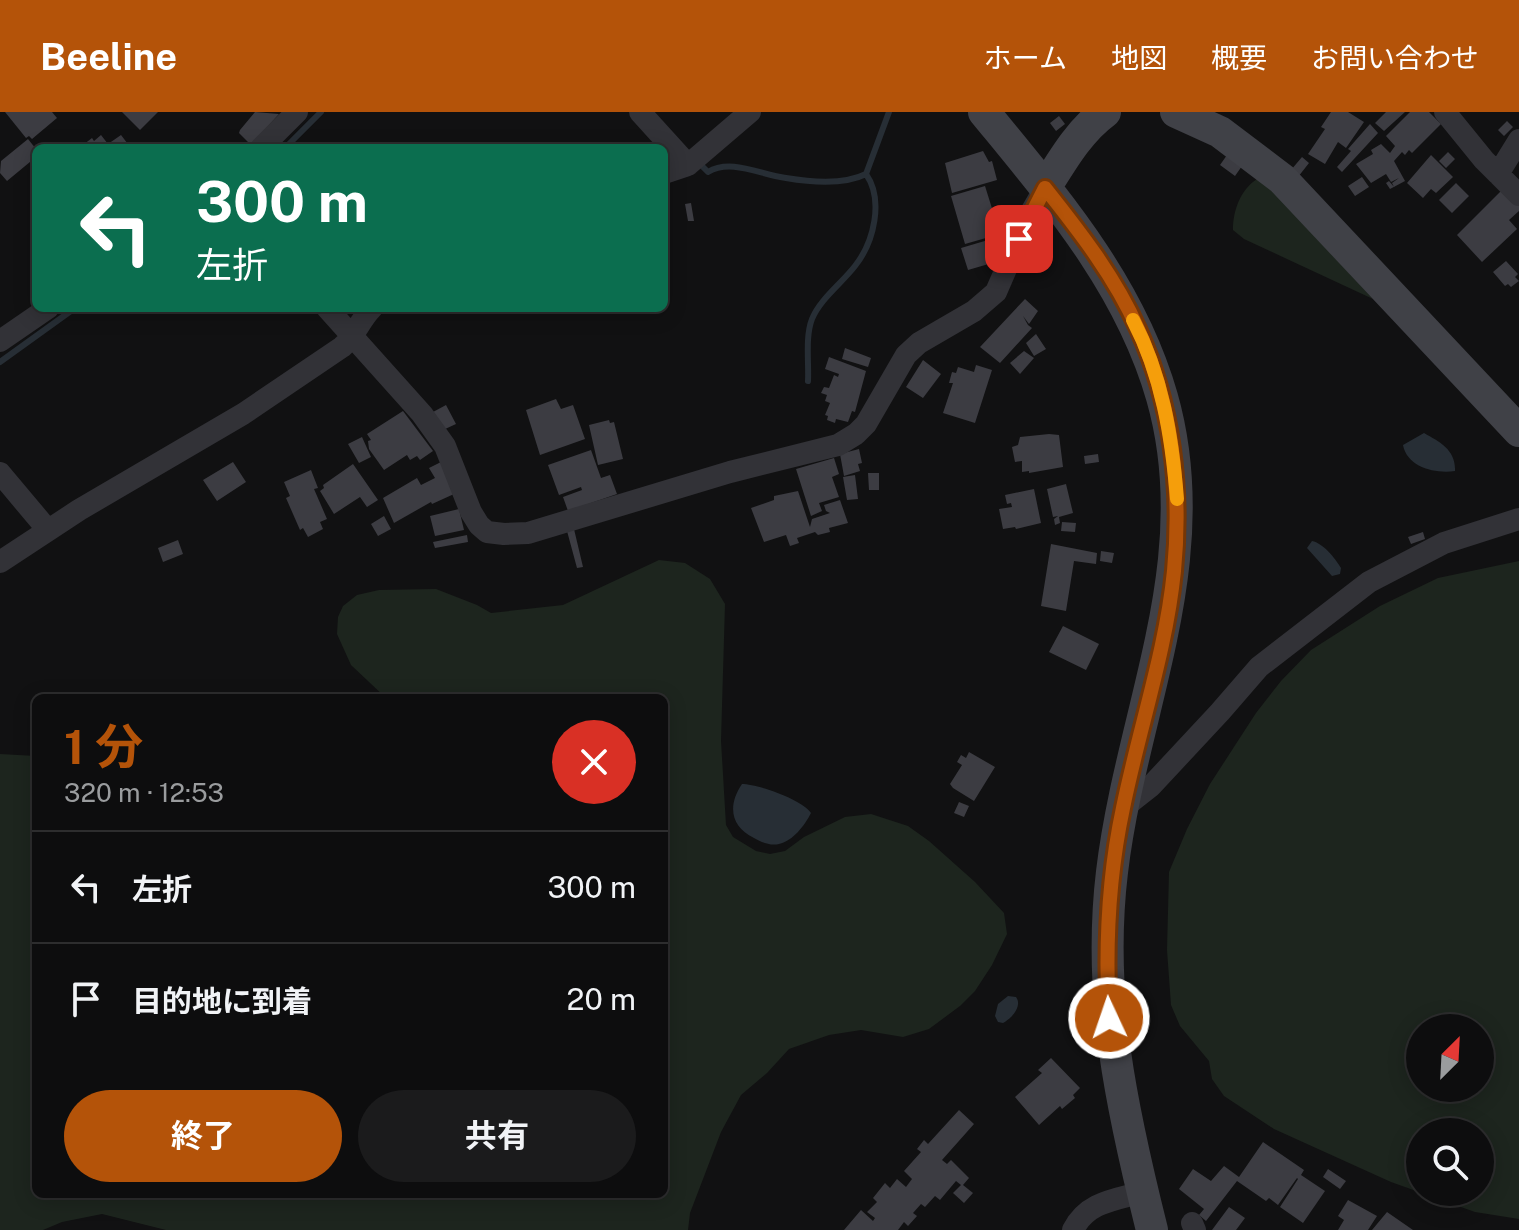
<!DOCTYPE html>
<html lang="ja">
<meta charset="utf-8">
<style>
body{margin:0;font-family:"Public Sans","Noto Sans JP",sans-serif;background:#1b1b1c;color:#f1f3f6;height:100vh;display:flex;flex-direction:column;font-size:30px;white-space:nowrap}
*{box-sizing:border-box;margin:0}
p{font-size:26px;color:#9a9c9e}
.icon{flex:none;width:44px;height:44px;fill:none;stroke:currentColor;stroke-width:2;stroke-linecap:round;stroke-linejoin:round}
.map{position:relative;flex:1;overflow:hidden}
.details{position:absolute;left:32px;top:582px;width:636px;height:504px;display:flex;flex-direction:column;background:#0d0d0e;border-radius:12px;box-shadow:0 4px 20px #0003,0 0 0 2px #2d2d2e}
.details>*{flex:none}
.hud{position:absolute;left:32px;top:32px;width:636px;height:168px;border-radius:12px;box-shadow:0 4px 20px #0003,0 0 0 2px #2d2d2e;background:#0b6e4f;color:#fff;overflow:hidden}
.needle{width:52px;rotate:24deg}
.tools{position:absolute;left:1406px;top:902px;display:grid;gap:16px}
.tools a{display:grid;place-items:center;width:88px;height:88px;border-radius:50%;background:#0d0d0e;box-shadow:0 4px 20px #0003,0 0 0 2px #2d2d2e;font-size:40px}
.pin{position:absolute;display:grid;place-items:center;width:68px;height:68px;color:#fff;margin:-34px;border-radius:16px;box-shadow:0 4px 12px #0006}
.me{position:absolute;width:88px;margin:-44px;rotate:357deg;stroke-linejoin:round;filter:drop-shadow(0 0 6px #0008)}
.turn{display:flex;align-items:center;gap:28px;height:168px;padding:0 32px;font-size:36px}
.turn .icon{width:104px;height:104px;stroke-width:2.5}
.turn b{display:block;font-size:56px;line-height:68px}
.round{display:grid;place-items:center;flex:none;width:84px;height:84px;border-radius:42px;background:#1b1b1c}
.head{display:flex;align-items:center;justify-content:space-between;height:136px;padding:0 32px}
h1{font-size:48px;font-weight:700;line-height:60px;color:#b45309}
.action{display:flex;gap:16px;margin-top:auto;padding:16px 32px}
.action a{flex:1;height:92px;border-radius:48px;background:#b45309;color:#fff;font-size:32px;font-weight:700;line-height:92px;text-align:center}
.action a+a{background:#1b1b1c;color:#f1f3f6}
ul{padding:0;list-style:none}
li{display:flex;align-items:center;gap:24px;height:112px;padding:0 32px;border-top:2px solid #2d2d2e}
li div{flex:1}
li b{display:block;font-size:30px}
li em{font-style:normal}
header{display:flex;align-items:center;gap:48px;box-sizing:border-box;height:112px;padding:0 40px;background:#b45309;color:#fff}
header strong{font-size:38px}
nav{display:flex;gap:44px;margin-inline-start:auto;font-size:28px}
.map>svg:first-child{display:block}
.green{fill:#1d251e;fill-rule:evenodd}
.water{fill:#272e35}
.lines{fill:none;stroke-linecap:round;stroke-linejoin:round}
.stream{stroke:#272e35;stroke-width:6}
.building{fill:#3c3c42}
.street{stroke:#323237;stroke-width:22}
.secondary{stroke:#404147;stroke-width:32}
.route-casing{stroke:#753606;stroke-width:20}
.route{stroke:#b45309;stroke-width:14}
.slow{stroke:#f59e0b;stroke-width:14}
</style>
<header>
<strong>Beeline</strong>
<nav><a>ホーム</a><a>地図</a><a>概要</a><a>お問い合わせ</a></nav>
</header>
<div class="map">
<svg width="1519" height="1118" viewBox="0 0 1519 1118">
<rect width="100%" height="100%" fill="#111112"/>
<path class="green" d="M1257 67 1263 68 1373 187 1244 127 1233 118C1233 99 1240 78 1257 67Z
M659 448 685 451 710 467 725 492 721 629 726 713 733 725 756 739 770 742 785 739 804 725 845 705 871 702 908 714 929 729 975 770 1004 801 1007 822 992 853 975 879 960 894 929 917 903 925 861 918 829 923 789 937 767 961 741 983 721 1020 690 1101 688 1118H166L102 1102 62 1110 43 1118H0V642L36 644V1082H664V586H386L351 553 337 522 338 505 343 494 357 483 379 478 436 477 477 493 491 501 563 493Z
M1519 449V1107L1475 1100 1391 1070 1274 1017 1224 984 1212 967 1209 949 1180 914 1171 893 1167 838 1169 760 1187 717 1210 672 1256 601 1281 569 1311 538 1380 494 1438 466ZM1420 916H1480V976H1420ZM1420 1020H1480V1080H1420Z"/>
<path class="water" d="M1424 321C1440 330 1456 338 1455 359 1435 362 1407 355 1403 333Z
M1312 429C1323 431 1335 446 1341 456L1340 462 1332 464 1307 436Z
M742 672C758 672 803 688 811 701 805 713 793 729 779 732 770 734 761 730 754 726 731 715 727 694 742 672Z
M1008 884 1016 885C1023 894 1011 907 1003 911L998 910 995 904 998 892Z"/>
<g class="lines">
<path class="stream" d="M285 36 321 0
M702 54 708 60C731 46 761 63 786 66 810 70 844 73 866 62L889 0
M0 250 75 196
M808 269C809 251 805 225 812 207 820 187 842 171 855 154 874 130 884 88 866 62"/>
</g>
<path class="building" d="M5 0H52L57 6 32 27 29 24 26 26Z
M122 0H158L140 18Z
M255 0 279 2 251 33 239 21 240 18Z
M1331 0H1348L1364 10 1346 36 1338 30 1325 52 1308 42 1325 17 1321 15Z
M1386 0H1405L1384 19 1375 11Z
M1410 0H1429L1441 12 1412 41 1409 38 1405 43 1402 40 1394 49 1405 69 1390 77 1386 71 1389 69 1394 75 1392 71 1399 66 1391 70 1386 62 1371 71 1356 52 1373 42 1371 38 1381 32 1390 41 1395 34 1386 24Z
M1059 4 1065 12 1056 19 1050 11Z
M1507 9 1513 15 1504 24 1498 18Z
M1370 12 1378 21 1342 60 1337 55 1351 39 1348 37Z
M101 23 108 32 121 23 131 36H79L92 26 94 29Z
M28 27 36 37V45L7 69 0 61 1 49Z
M983 39 989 50 992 49 997 68 952 81 945 51Z
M1448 40 1455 47 1446 56 1439 49Z
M1227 43 1242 54 1235 64 1220 53Z
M1431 43 1453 65 1436 81 1431 77 1423 86 1407 71Z
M1302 45 1309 51 1298 65 1291 58Z
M1362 65 1369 75 1355 84 1348 74Z
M1456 71 1469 84 1452 101 1439 88Z
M985 74 1000 122 965 132 951 84Z
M1502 78 1519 93V99L1509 108 1517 117 1482 150 1457 123Z
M691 91 694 109H688L685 92Z
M1005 123 1009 137 1007 142 998 145 999 149 968 158 961 136Z
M1506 149 1518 162 1515 165 1519 169 1511 175 1508 172 1505 174 1493 160Z
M1025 187 1038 199 1029 212 1023 204 1028 213 1032 216 1000 251 980 235Z
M1036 222 1046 237 1034 244 1026 231Z
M845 236 871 246 868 255 842 247Z
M1024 239 1034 246 1020 262 1010 251Z
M829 245 866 259 855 300 852 299 848 310 836 307 835 311 827 308 828 304 825 303 830 291 825 289 827 283 821 281 824 275 829 276 834 263 838 265 839 262 825 257Z
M923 248 941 262 923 286 906 275Z
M976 253 992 258 975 311 943 301 953 271H949L952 260 956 261 958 255 974 260Z
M556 287 561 297 573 293 585 327 540 343 526 298Z
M446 293 456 312 443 318 433 300Z
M403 299 433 339 420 348 417 344 410 348 407 343 384 358 369 337 368 329 371 328 367 322Z
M609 308 610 311 614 310 623 347 598 353 589 313Z
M1049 322 1059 323 1063 355 1029 361V359L1022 360V349L1015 350 1012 335 1018 333 1020 325Z
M362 325 371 345 359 351 348 332Z
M859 337 862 351 858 352 860 359 844 364 840 342Z
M591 338 601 366 610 363 617 382 568 399 563 385 582 378 581 375 559 383 548 353Z
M1098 342 1099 350 1085 352 1084 344Z
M834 346 839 362 832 365 839 385 819 391 822 399 811 404 796 357Z
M233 350 246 370 217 389 203 368Z
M441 350 454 382 432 392 431 390 394 411 383 386 417 366 421 373 435 366 429 356Z
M353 352 378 388 367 395 360 385 334 402 320 379 324 376 323 373Z
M311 358 318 376 314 377 327 407 320 410 323 417 308 425 303 416 300 418 286 386 290 384 284 370Z
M868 361H879V378H869Z
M855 363 858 387 847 388 843 365Z
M1066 372 1073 401 1059 405 1060 411 1055 413 1054 407 1058 404 1053 405 1047 377Z
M1034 377 1041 411 1016 417 1015 415 1003 417 999 397 1012 395 1011 391 1007 392 1005 383Z
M798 379 810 415 812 407 830 401 826 399 824 393 840 388 848 411 829 416 830 420 818 423 815 420 797 426 799 431 790 434 786 423 764 430 751 396 774 388V384Z
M459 397 464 418 435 424 430 404Z
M384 404 391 417 378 424 371 412Z
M1062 410 1076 411 1075 420 1061 419Z
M574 417 583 455 577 456 567 419Z
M1423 420 1425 427 1411 432 1408 425Z
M467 423 468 430 435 436 433 430Z
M178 428 183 442 163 450 158 436Z
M1051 432 1097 441 1096 452 1074 449 1066 499 1041 494Z
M1101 439 1114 441 1112 451 1100 449Z
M1063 514 1099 532 1086 558 1049 540Z
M969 640 995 655 974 689 953 676 950 672 962 653 957 650 961 643 966 646Z
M959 690 969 694 964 705 954 701Z
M1051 946 1080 976 1073 983 1075 986 1062 997 1060 994 1039 1013 1015 985 1042 961 1038 958Z
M959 998 974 1012 942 1048 947 1052 951 1048 969 1066 963 1073 973 1081 964 1091 953 1081 961 1073 956 1069 940 1088 935 1084 925 1095 921 1092 913 1101 917 1104 908 1114 904 1110 898 1118H844L861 1098 873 1109 875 1106 867 1100 877 1090 873 1086 885 1071 890 1076 897 1067 906 1075 912 1067 904 1059 921 1040 917 1037 924 1028 928 1032Z
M1263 1030 1304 1058 1301 1063 1325 1079 1303 1111 1280 1095 1298 1067 1297 1066 1278 1093 1269 1086 1266 1089 1237 1069 1206 1109 1199 1103 1204 1097 1179 1077 1193 1057 1211 1069 1224 1054 1239 1065Z
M1328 1057 1346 1069 1340 1077 1323 1065Z
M1348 1088 1377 1104 1368 1118H1338L1344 1108 1338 1104Z
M1229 1095 1245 1106 1236 1118H1212Z
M1387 1100 1413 1118H1372Z"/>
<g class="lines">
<path class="street" d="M640 0 688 53
M1445 0 1484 48 1519 83
M261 36 297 0
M664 61 688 53 750 0
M1498 62 1519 28
M327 196 422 302 445 334 471 400 479 413 487 420 504 422 528 421 730 360 838 333 856 322 866 312 906 243 919 231 974 199 996 180 1030 102 1045 76
M0 229 48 196
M0 361 47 417
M0 450 79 398 243 302 342 235C355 224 360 208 372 196
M1123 696 1151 674 1220 600 1259 555 1369 470 1444 431 1519 407
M1192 1111 1195 1118
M1073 1118C1087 1090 1114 1088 1143 1080"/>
<path class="secondary" d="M984 0C1056 88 1130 173 1162 285 1209 450 1131 599 1112 760 1097 885 1122 998 1152 1118
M1176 0 1220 20 1282 67 1519 319
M1045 76C1062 49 1079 19 1105 0"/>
</g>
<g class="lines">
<g class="route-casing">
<path id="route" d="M1019 127 1045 76C1080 120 1115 165 1138 217 1172 292 1182 377 1174 459 1166 539 1139 617 1123 696 1108 766 1105 834 1109 906"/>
</g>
<use href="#route" class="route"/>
<path class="slow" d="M1133 208C1162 263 1172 325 1177 387"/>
</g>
</svg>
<div class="tools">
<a><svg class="needle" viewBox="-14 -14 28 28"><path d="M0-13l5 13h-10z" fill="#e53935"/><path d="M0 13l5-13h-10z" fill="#9a9c9e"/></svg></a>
<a><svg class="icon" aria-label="search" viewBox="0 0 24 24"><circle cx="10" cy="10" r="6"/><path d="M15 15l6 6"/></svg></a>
</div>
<div class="pin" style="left:1019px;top:127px;background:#d93025"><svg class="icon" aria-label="arrive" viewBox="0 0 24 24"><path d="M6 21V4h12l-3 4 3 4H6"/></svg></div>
<svg class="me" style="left:1109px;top:906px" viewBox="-20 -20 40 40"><circle r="17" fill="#b45309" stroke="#fff" stroke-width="3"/><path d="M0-11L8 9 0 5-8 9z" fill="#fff"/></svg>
<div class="hud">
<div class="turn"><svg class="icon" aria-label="left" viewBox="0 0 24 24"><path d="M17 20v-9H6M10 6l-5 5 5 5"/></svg><div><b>300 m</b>左折</div></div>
</div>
<section class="details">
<div class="head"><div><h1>1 分</h1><p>320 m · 12:53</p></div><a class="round" style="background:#d93025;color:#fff"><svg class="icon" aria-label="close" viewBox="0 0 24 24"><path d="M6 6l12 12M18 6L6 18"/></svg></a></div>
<ul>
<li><svg class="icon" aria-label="left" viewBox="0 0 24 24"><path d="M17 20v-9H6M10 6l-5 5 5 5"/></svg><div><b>左折</b></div><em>300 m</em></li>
<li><svg class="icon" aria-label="arrive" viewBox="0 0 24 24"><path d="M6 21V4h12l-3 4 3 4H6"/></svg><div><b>目的地に到着</b></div><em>20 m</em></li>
</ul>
<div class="action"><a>終了</a><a>共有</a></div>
</section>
</div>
